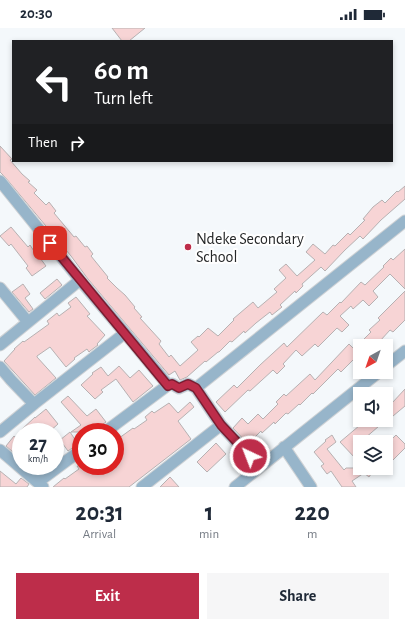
<!DOCTYPE html>
<style>
body{margin:0;font-family:"Alegreya Sans",sans-serif;background:#f6f6f7;color:#1f2937;height:100vh;display:flex;flex-direction:column;font-size:15px;white-space:nowrap}
*{box-sizing:border-box;margin:0}
p{font-size:13px;color:#747a83}
.icon{flex:none;width:22px;height:22px;fill:none;stroke:currentColor;stroke-width:2;stroke-linecap:round;stroke-linejoin:round}
.map{position:relative;height:459px;overflow:hidden}
.panel{display:flex;flex-direction:column;background:#fff;flex:1}
.panel>*{flex:none}
.guide{position:absolute;left:12px;top:12px;width:381px;height:122px;border-radius:0px;box-shadow:0 2px 6px #0003;background:#202124;color:#fff;overflow:hidden}
.needle{width:26px;rotate:220deg}
.fabs{position:absolute;left:353px;top:311px;display:grid;gap:8px}
.fabs a{display:grid;place-items:center;width:40px;height:40px;border-radius:0px;background:#fff;box-shadow:0 2px 6px #0003;font-size:20px}
.speed{position:absolute;left:12px;top:395px;display:flex;gap:8px;font-size:20px;font-weight:700;text-align:center}
.speed>*{display:grid;place-content:center;width:52px;height:52px;border-radius:50%;background:#fff;box-shadow:0 2px 6px #0003;line-height:1}
.speed small{font-size:10px;font-weight:400}
.speed .limit{border:6px solid #d22;background:#fff;color:#111}
.pin{position:absolute;display:grid;place-items:center;width:34px;height:34px;color:#fff;margin:-17px;border-radius:8px;box-shadow:0 2px 6px #0006}
.me{position:absolute;width:44px;margin:-22px;rotate:317deg;stroke-linejoin:round;filter:drop-shadow(0 0 3px #0008)}
.turn{display:flex;align-items:center;gap:14px;height:84px;padding:0 16px;font-size:18px}
.turn .icon{width:52px;height:52px;stroke-width:2.5}
.turn b{display:block;font-size:28px;line-height:34px}
.then{display:flex;align-items:center;height:38px;padding:0 16px;background:#0003;gap:8px;font-size:15px}
.eta{display:flex;justify-content:space-evenly;align-items:center;height:68px;text-align:center}
.eta b{font-size:24px;font-weight:700;line-height:28px}
.primary-button{display:flex;gap:8px;margin-top:auto;padding:8px 16px}
.primary-button a{flex:1;height:46px;border-radius:0px;background:#bd2d4a;color:#fff;font-size:16px;font-weight:700;line-height:46px;text-align:center}
.primary-button a+a{background:#f6f6f7;color:#1f2937}
.status{display:flex;justify-content:space-between;align-items:center;height:28px;padding:0 20px;background:#fff;direction:ltr}
.status svg{height:11px;fill:currentColor}
.map>svg:first-child{display:block}
.building{fill:#f7d4d5;stroke:#b7b1b2}
.lines{fill:none;stroke-linecap:round;stroke-linejoin:round}
.minor-casing{stroke:#cfd2d5;stroke-width:13}
.minor{stroke:#97b5ca;stroke-width:11}
.route-casing{stroke:#7b1d30;stroke-width:10}
.route{stroke:#bd2d4a;stroke-width:7}
.poi-dot{fill:#bd2d4a;stroke:#fff;stroke-width:1.5}
.labels{text-anchor:middle;stroke-width:4;stroke-linejoin:round;paint-order:stroke}
.poi-label{font-size:16px;fill:#252728;stroke:#fff;text-anchor:start}
</style>
<div class="status"><b>20:30</b><svg viewBox="0 0 49 12"><path d="M0 12V9h3v3zM5 12V6h3v6zM10 12V3h3v9zM15 12V0h3v12zM26 1h20v11H26zM47 4h2v5h-2z"/></svg></div>
<div class="map">
<svg width="405" height="459" viewBox="0 0 405 459">
<rect width="100%" height="100%" fill="#f4f8fb"/>
<path class="building" d="M112 0H145L129 13H122Z
M0 118 12 131 10 132 22 146 30 153 28 154 37 162 34 165 46 177 49 174 56 183 54 185 74 209 76 208 85 219 87 218 93 226 91 228 108 249 107 250 117 260 125 267 135 279 134 280 142 289 140 290 161 313 159 316 169 329 171 327 180 338 198 322 191 314 198 308 199 309 208 300 218 308 234 292 233 291 253 274 258 280 277 264 274 261 286 250 279 242 286 236 297 248 315 232 306 224 313 216 325 226 333 217 335 218 348 205 350 207 365 192 363 191 373 179 382 172 385 175 397 163 398 164 405 158V171L381 192 363 211 360 208 345 222 325 243 321 239 302 256 303 258 296 265 295 263 280 277 282 279 272 287 270 284 256 295 245 305 244 303 232 314 230 313 219 324H218L206 334 205 333 187 349 180 352 175 343 169 347 88 251 71 228 5 149 0 144Z
M11 199 28 219 30 217 39 231 40 230 46 238 32 248 26 240 28 238 11 216 9 218 0 208Z
M405 221V261L390 246 373 263 378 269 369 278 363 272 353 281 351 278 340 288 349 297 342 304 337 300 318 319 315 316 302 328 296 322 283 336 285 338 277 346 273 342 250 363 248 362 225 384 216 374 234 357 237 360 260 337 284 315 287 319 323 284 327 287 340 274 341 275 361 254 365 257 384 239 383 238 391 230 393 232Z
M57 251 62 257 45 271 40 265Z
M23 256 30 266 25 270 33 281 29 284 12 264Z
M405 263V292L393 304 390 302 380 313 378 311 371 318H357L371 304 369 302 380 292 378 290Z
M76 269 90 286 87 288 105 307 97 316 98 317 90 323 89 324 87 321 74 330 75 331 66 339 50 319 37 328V329L56 350 35 367 4 333 15 321H14L23 313 24 314 49 296 47 293 57 285 59 288 71 279 68 275Z
M349 316 359 326 341 344 338 341 313 366 312 365 300 377 299 376 288 386 286 385 275 396 274 394 262 405 261 403 248 416 233 400 242 390 248 396 258 386 263 391 278 376 276 374 284 366 286 368 310 346 315 352Z
M119 338 130 350 139 342 153 358 133 374 116 351 101 362 103 364 95 371 81 357 93 346 92 345 101 339 108 348Z
M405 361V378L393 388H390L386 383V378L391 374 392 375Z
M68 368 87 388 96 381 106 394 92 404H71L81 397 61 374Z
M190 374 194 379 178 393 191 411 129 459H53L64 450 65 451 79 441 77 438H115V413L133 400 134 401 147 392 145 389 152 383 154 385 169 375 178 385Z
M46 381 58 396 49 404H19L35 389V390Z
M366 392H386L357 417 360 421V427L356 431 340 414Z
M70 404 78 416 68 423 60 412Z
M332 407 336 414 327 421 344 442 346 440H370L373 443 369 449 364 445 352 453 356 459H342L331 443 327 446 321 438 324 436 314 424 326 413 325 412Z
M396 407 405 416V420L386 439V417Z
M14 408 21 414V431L6 418Z
M216 415 226 426 207 444 197 434Z
M29 438H39L42 442 38 445Z
M0 443 16 456 21 450 29 456 27 459H0Z
M170 449 179 459H160Z"/>
<g class="lines">
<g class="minor-casing">
<path id="minor" d="M0 153 80 252 125 305 168 357 172 356 179 360 188 356 196 360
M0 260 28 294
M0 317 80 252
M386 338 405 323
M0 339 11 352 34 376
M0 404 34 376 125 305
M105 404 168 357
M284 419 311 459
M0 422 43 459
M260 439 221 397 196 360 405 193
M38 454 81 422
M142 459 221 397
M235 459 379 344"/>
</g>
<use href="#minor" class="minor"/>
</g>
<g class="lines">
<g class="route-casing">
<path id="route" d="M50 215 168 358 172 356 179 360 188 356 196 360 221 397 250 428"/>
</g>
<use href="#route" class="route"/>
</g>
<circle class="poi-dot" cx="188" cy="219" r="4"/>
<g class="labels">
<g class="poi-label">
<text x="196" y="216">Ndeke Secondary<tspan x="196" dy="18">School</tspan></text>
</g>
</g>
</svg>
<div class="fabs">
<a><svg class="needle" viewBox="-14 -14 28 28"><path d="M0-13l5 13h-10z" fill="#e53935"/><path d="M0 13l5-13h-10z" fill="#747a83"/></svg></a>
<a><svg class="icon" aria-label="sound" viewBox="0 0 24 24"><path d="M4 9h4l5-4v14l-5-4H4zM17 9q2 3 0 6"/></svg></a>
<a><svg class="icon" aria-label="layers" viewBox="0 0 24 24"><path d="M12 4l9 5-9 5-9-5zM3 14l9 5 9-5"/></svg></a>
</div>
<div class="speed"><div>27<small>km/h</small></div><div class="limit">30</div></div>
<div class="pin" style="left:50px;top:215px;background:#d93025"><svg class="icon" aria-label="arrive" viewBox="0 0 24 24"><path d="M6 21V4h12l-3 4 3 4H6"/></svg></div>
<svg class="me" style="left:250px;top:428px" viewBox="-20 -20 40 40"><circle r="17" fill="#bd2d4a" stroke="#fff" stroke-width="3"/><path d="M0-11L8 9 0 5-8 9z" fill="#fff"/></svg>
<div class="guide">
<div class="turn"><svg class="icon" aria-label="left" viewBox="0 0 24 24"><path d="M17 20v-9H6M10 6l-5 5 5 5"/></svg><div><b>60 m</b>Turn left</div></div>
<div class="then">Then<svg class="icon" aria-label="right" viewBox="0 0 24 24"><path d="M7 20v-9h11M14 6l5 5-5 5"/></svg></div>
</div>
</div>
<section class="panel">
<div class="eta">
<div><b>20:31</b><p>Arrival</p></div>
<div><b>1</b><p>min</p></div>
<div><b>220</b><p>m</p></div>
</div>
<div class="primary-button"><a>Exit</a><a>Share</a></div>
</section>
